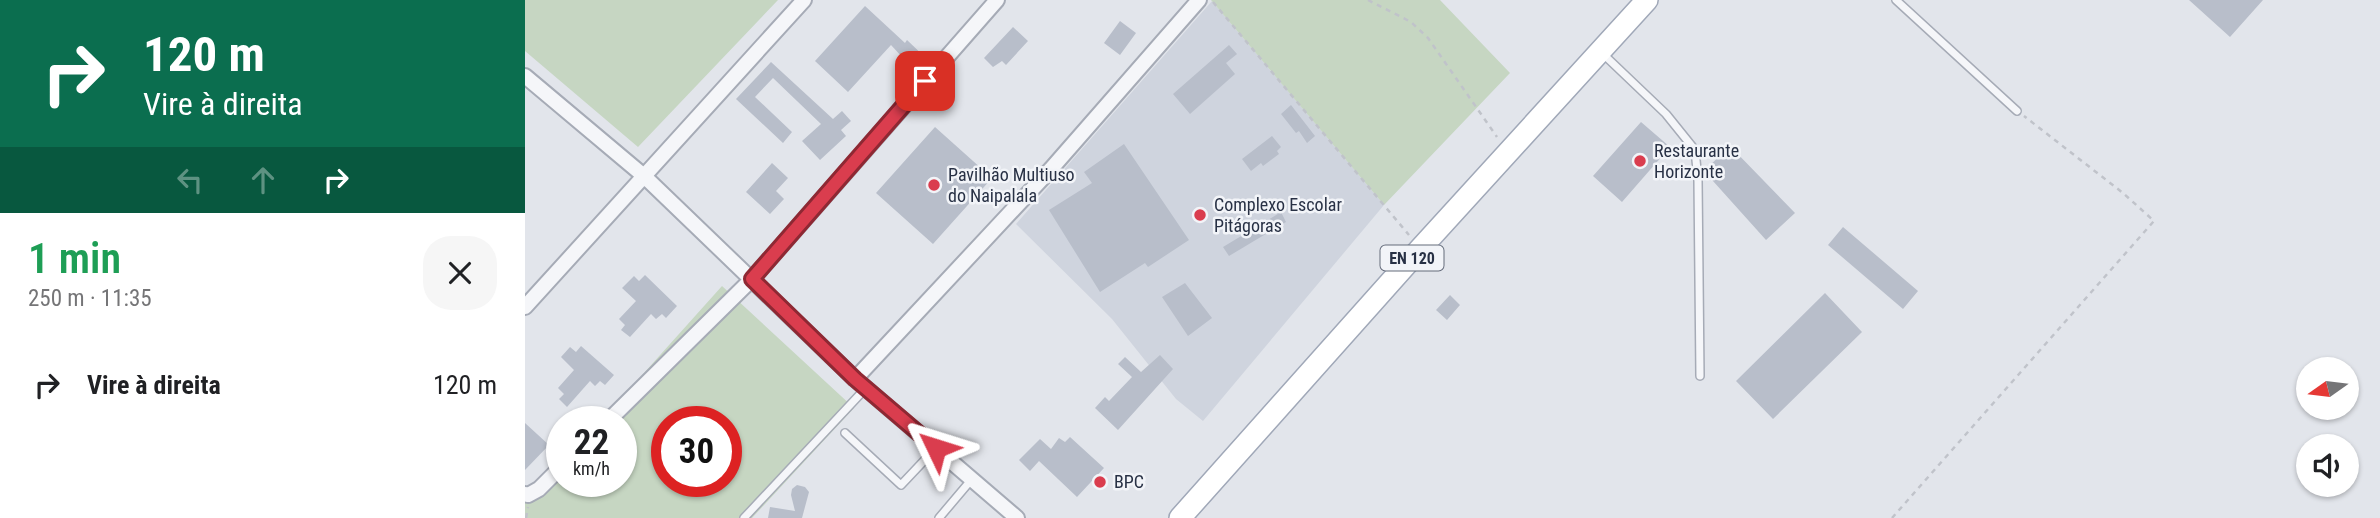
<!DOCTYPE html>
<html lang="pt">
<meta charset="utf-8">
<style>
body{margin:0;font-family:"Roboto Condensed",sans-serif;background:#f6f6f6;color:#202124;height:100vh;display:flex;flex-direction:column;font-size:26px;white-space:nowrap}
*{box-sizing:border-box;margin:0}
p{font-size:23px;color:#757577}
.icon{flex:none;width:38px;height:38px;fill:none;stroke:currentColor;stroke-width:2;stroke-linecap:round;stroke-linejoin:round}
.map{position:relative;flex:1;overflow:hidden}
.panel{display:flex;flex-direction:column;background:#fff;width:525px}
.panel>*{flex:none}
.banner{background:#0b6e4f;color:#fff;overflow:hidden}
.needle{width:46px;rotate:256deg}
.controls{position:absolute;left:1771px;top:357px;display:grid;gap:14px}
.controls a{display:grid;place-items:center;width:63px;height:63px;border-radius:50%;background:#fff;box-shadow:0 2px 5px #0004;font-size:35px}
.speed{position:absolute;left:21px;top:406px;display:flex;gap:14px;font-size:35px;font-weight:700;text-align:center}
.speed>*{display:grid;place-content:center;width:91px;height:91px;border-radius:50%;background:#fff;box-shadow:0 2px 5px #0004;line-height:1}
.speed small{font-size:18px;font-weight:400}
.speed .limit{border:10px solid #d22;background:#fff;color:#111}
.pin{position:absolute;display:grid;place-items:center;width:60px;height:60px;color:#fff;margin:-30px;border-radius:14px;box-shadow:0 4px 10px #0006}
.me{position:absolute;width:77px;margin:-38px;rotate:311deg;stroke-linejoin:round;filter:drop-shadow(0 0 5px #0008)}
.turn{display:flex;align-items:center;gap:24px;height:147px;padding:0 28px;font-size:32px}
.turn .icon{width:91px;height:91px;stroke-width:2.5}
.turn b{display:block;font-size:49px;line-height:60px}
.lanes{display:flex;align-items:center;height:66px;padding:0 28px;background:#0003;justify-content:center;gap:35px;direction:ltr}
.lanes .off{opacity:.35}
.round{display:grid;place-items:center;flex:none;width:74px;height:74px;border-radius:28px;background:#f6f6f6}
.summary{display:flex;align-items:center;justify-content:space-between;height:119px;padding:0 28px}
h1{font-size:42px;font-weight:600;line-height:52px;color:#1e9e55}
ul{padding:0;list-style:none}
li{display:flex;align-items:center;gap:21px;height:105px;padding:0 28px}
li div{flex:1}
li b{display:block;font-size:26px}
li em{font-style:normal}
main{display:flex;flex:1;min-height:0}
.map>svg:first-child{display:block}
.built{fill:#cfd4de}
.green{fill:#c6d6c2;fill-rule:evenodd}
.building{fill:#b8beca}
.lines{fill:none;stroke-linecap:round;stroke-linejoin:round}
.service-casing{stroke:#a6abb6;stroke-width:10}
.minor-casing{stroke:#a6abb6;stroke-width:18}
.primary-casing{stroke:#a0a8b8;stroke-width:24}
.path{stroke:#c0c3ca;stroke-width:2.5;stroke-dasharray:5 5;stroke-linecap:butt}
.service{stroke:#f5f6f9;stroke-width:7}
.minor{stroke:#f5f6f9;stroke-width:14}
.primary{stroke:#fff;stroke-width:21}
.route-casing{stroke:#8e2833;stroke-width:18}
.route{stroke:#da3d4e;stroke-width:12}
.poi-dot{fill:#da3d4e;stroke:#f2f4f8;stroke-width:2.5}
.labels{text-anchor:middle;stroke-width:5;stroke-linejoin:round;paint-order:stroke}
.shield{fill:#f2f4f8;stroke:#656c7b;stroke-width:2}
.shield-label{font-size:16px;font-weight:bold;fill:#283145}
.poi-label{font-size:18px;fill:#283145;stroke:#f2f4f8;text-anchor:start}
</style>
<main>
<section class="panel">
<div class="banner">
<div class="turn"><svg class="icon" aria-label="right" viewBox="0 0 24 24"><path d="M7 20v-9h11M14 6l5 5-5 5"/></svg><div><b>120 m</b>Vire à direita</div></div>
<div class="lanes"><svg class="icon off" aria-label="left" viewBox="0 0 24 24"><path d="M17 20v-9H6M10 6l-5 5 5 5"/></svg><svg class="icon off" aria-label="ahead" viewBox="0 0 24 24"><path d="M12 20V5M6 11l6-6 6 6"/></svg><svg class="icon" aria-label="right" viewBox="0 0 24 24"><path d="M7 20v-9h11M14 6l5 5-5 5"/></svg></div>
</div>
<div class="summary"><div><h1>1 min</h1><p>250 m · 11:35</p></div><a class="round"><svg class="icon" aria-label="close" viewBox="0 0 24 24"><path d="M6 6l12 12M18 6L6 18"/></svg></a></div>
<ul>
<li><svg class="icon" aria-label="right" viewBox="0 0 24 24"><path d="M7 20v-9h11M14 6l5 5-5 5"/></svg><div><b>Vire à direita</b></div><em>120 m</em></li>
</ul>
</section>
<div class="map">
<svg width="1855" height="518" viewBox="0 0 1855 518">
<rect width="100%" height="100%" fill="#e2e5eb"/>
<path class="built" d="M687 1 859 205 678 421 651 399 587 319 491 224Z"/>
<path class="green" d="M0 0H253L113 147 0 51Z
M686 0H915L985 73 859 205Z
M197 286 329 408 227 518H0V499L3 502 37 465V481H96V422H75ZM142 422H201V481H142Z"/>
<path class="building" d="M1664 0H1738L1705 37Z
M340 6 380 43 382 40 404 61 397 69 381 55 378 58 366 45 323 92 290 61Z
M595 21 611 33 595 55 579 43Z
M488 27 503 41 481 65 477 61 468 67 459 58Z
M704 45 712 54 701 63 710 74 665 114 648 94Z
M246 62 308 119 317 111 326 121 316 130 321 136 295 160 277 141 296 124 248 78 230 97 267 132 258 143 211 99Z
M766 105 790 136 782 143 774 131 771 133 756 114Z
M1116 122 1145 147 1097 202 1068 176Z
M410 127 467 178 408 244 351 193Z
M747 136 756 147 752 151 754 154 738 166 736 163 726 171 717 159Z
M599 144 664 240 623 267 620 263 575 292 524 210 567 183 559 172Z
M1205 146 1270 213 1241 240 1179 171Z
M247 163 263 178 251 191 259 199 245 214 221 192Z
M756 212 761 222 704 256 698 247Z
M1318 227 1393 291 1378 309 1303 245Z
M120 275 152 306 141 318 137 314 131 319 126 314 105 337 96 330 100 325 94 319 111 301 97 288 109 276 114 281Z
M660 283 687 318 663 336 637 297Z
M1300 293 1337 332 1248 419 1211 381Z
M925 295 935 305 922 320 911 310Z
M56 346 89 375 80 385 75 381 70 386 65 381 42 407 34 399 39 394 33 388 49 370 36 357 45 347 51 352Z
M635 355 648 369 593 430 570 408 580 397 584 401 607 377 593 364 600 357 616 372Z
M0 423 24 445 0 470Z
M545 437 579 468 552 497 514 461 505 471 494 460 515 439 526 449 534 438 540 442Z
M272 485 280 487 284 492 277 518H243L245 507 270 511 266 495 267 489Z"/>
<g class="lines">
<g class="service-casing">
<path id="service" d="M1371 0 1492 111
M1076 52 1141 114 1170 150 1173 180 1175 376
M320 433 376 485 411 448
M219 518 340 389
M414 518 447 479"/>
</g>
<g class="minor-casing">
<path id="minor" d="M0 76 119 176 330 379 492 518
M0 307 279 0
M330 379 526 169 674 0
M82 422 227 279 472 0
M0 494 3 495 14 489 37 466"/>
</g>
<g class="primary-casing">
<path id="primary" d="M655 518 895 249 1122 0"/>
</g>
<path class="path" d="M843 0 886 22 903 38 972 137
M688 2 884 235
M1 518 3 507
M1367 518 1629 221 1598 193 1499 116"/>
<use href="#service" class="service"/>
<use href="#minor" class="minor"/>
<use href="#primary" class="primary"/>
</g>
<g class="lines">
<g class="route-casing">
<path id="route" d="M400 81 227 279 330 379 411 448"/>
</g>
<use href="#route" class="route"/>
</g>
<g class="poi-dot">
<circle cx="1115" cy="161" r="7"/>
<circle cx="409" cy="185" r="7"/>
<circle cx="675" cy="215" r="7"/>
<circle cx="575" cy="482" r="7"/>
</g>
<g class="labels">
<rect class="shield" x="855.5" y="245.5" width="63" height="25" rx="5"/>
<g class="shield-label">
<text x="887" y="264">EN 120</text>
</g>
<g class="poi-label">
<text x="1129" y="157">Restaurante<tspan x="1129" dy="21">Horizonte</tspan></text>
<text x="423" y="181">Pavilhão Multiuso<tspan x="423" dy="21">do Naipalala</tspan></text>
<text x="689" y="211">Complexo Escolar<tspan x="689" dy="21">Pitágoras</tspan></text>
<text x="589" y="488">BPC</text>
</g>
</g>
</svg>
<div class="controls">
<a><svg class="needle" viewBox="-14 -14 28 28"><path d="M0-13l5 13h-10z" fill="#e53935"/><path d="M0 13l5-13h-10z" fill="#757577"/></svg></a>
<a><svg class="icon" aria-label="sound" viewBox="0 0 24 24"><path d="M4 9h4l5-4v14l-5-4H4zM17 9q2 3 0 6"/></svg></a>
</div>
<div class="speed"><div>22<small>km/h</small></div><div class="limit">30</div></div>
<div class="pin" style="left:400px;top:81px;background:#d93025"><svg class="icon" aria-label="arrive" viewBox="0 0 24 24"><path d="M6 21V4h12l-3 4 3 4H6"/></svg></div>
<svg class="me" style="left:411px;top:448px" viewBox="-20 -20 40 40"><path d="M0-17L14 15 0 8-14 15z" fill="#da3d4e" stroke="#fff" stroke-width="4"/></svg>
</div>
</main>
